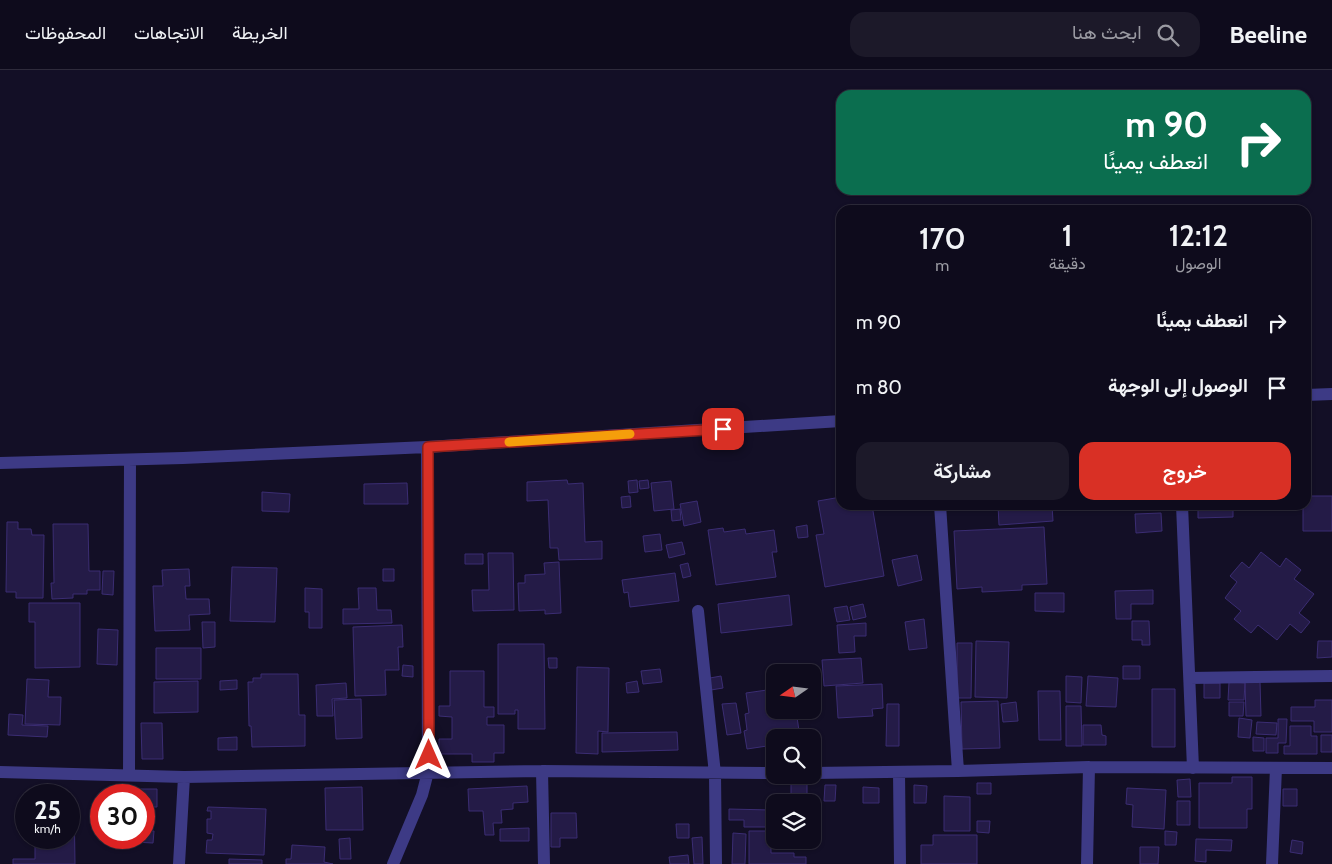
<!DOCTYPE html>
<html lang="ar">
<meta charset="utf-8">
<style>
body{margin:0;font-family:Cabin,Vazirmatn,sans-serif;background:#1c1929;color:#f1f3f6;direction:rtl;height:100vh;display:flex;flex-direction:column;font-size:19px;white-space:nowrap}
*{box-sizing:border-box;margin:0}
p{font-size:16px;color:#9b9ba3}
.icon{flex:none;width:28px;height:28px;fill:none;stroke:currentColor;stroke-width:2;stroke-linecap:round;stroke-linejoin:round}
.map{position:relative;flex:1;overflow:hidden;direction:ltr}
.sheet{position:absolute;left:836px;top:135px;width:475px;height:305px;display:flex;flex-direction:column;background:#0e0b1c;border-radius:15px;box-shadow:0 1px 4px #0004,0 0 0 1px #2e2b3b;direction:rtl}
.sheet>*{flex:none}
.guide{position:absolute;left:836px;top:20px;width:475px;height:105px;border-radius:15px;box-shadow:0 1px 4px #0004,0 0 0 1px #2e2b3b;direction:rtl;background:#0b6e4f;color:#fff;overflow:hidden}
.needle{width:32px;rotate:256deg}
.buttons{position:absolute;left:766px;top:594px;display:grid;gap:10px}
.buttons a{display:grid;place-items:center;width:55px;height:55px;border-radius:10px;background:#0e0b1c;box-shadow:0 1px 4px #0004,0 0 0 1px #2e2b3b;font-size:25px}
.speed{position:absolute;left:15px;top:714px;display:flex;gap:10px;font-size:25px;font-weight:700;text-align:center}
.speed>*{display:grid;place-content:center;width:65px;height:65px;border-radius:50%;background:#0e0b1c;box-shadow:0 1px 4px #0004,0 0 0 1px #2e2b3b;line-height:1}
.speed small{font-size:12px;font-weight:400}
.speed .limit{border:8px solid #d22;background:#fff;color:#111}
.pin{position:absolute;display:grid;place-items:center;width:42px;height:42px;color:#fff;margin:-21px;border-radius:10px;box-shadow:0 2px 8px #0006}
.me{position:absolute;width:55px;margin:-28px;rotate:0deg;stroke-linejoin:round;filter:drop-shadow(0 0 4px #0008)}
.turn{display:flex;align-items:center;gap:18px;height:105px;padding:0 20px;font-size:22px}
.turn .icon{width:65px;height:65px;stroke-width:2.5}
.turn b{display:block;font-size:35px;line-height:42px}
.eta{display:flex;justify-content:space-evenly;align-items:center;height:85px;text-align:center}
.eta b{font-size:30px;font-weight:600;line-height:35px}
.button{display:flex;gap:10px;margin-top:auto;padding:10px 20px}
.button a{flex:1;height:58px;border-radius:15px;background:#d93025;color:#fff;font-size:20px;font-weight:600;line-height:58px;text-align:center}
.button a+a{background:#1c1929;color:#f1f3f6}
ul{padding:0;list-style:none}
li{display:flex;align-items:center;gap:15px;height:65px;padding:0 20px}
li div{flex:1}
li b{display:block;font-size:19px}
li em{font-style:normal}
header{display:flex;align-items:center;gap:30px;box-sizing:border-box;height:70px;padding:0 25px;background:#0e0b1c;border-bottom:1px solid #2e2b3b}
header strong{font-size:24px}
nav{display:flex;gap:28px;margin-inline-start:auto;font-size:18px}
.search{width:350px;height:45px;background:#1c1929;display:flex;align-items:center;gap:12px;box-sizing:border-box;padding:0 18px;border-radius:15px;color:#9b9ba3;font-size:19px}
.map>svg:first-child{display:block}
.building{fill:#241b47;stroke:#3b2d73}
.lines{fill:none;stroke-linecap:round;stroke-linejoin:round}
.minor{stroke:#3d3a85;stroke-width:12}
.route-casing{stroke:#8d1f18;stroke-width:12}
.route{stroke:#d93025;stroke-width:9}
.slow{stroke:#f59e0b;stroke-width:9}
</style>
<header>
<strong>Beeline</strong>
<div class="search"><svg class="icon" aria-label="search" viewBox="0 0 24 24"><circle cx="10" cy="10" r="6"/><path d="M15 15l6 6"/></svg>ابحث هنا</div>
<nav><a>الخريطة</a><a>الاتجاهات</a><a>المحفوظات</a></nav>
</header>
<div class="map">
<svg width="1332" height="794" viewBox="0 0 1332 794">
<rect width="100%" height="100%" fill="#130f26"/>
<path class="building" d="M567 410 568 414 583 413 585 472 602 471V489L559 490 558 478H550L548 430 527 431V412Z
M637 410 638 422 629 423 628 411Z
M648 410 649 418 640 419 639 411Z
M671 411 674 439 654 441 651 413Z
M407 413 408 434H364V414Z
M262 422 290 424 289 442 262 441Z
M630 426 631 437 622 438 621 427Z
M1306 426H1332V461H1303V435H1306Z
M841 427V435H872L884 506 825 517 816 465 824 464 818 431Z
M697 431 701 452 684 456 680 434Z
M998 435H1052L1053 451 999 455Z
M1198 435H1233V447L1198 448Z
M680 439 681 450 672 451 671 440Z
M1161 443 1162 461 1136 463 1135 444Z
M7 452H18V459H31L32 465H44L43 528H16V522H6Z
M53 454H88L89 501H100V520H87V524H73V528L52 529 51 513H54Z
M807 455 808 467 798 468 796 457Z
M1044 457 1047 514 1022 515V520L982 522V517L957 519 954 461Z
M723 458 724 462 745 459 746 464 774 460 777 482H772L776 507 716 515 708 460Z
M660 464 662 480 645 482 643 466Z
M682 472 685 484 669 488 666 475Z
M1261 482 1280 497 1286 488 1301 500 1294 509 1314 524 1299 543 1310 552 1301 563 1290 554 1277 570 1258 555 1251 563 1234 549 1241 541 1225 528 1237 512 1230 506 1242 492 1249 498Z
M488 483H513L514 540 473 541 472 520H489Z
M465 484H483V494H465Z
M917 485 922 510 898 516 892 490Z
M559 492 561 543 545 544V540L519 541 518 513H525V505L545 504 544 493Z
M688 493 691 506 683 508 680 495Z
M232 497 277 498 275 552 230 551Z
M189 499 190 516H185L186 529H209L210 544 189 545 190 560 155 561 153 516H163L162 500Z
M383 499H394V511H383Z
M103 501H114L113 525 102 524Z
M675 503 679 531 630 537 628 522 624 523 622 510Z
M305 518 322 519V558H309V542H305Z
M358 518H376L377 540H391L392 553 343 554V539H359Z
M1153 520V534H1131V549H1116L1115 521Z
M1035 523H1064V542L1035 541Z
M789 525 792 555 721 563 718 534Z
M29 533H80V597L35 598V552H29Z
M863 534 866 547 853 550 850 537Z
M847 536 850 550 837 552 834 538Z
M924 549 927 578 909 580 905 552Z
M1132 551H1149L1150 575H1142V570H1132Z
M202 552H215V577L203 578Z
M866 553V566H854L855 582 839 583 837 555Z
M402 555 403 577H398L399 600H385L386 625 355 626 353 557Z
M98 559 118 560 117 595 97 594Z
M976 571 1009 572 1007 628 975 627Z
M1318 571H1332V587L1317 588Z
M957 573H972L971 628H957Z
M498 574H544L545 659H518V640H515V644H498Z
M156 578H201V609H156Z
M548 588H557V598H549Z
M861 588 863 613 824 616 822 590Z
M403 595 413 596V607L402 606Z
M1123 596H1140V609H1123Z
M577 597 609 598 608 662 598 661V684L576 683Z
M660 599 662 612 643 614 641 601Z
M790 599 791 602H775V640H796L800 668H775V682L768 683 767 676 747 679 744 661 747 660 745 644 749 643 746 623 774 619 771 601Z
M450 601H484V637H494V647H487V655H504V683H494V692H472V684H439V669H452V647L439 646V636H450Z
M261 604H298L299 645H305V676L252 677 251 656H249L248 612H253V608H261Z
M721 606 723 618 711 620 710 608Z
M1066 606 1082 607 1081 633 1066 632Z
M1088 606 1118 608 1116 637 1086 636Z
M27 609 49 610 48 627H61L60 655 25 654Z
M237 610V619L220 620V611Z
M198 611V642L154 643V612Z
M637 611 639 622 627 623 626 613Z
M1229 612 1245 613 1244 630H1228Z
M1245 612H1260L1261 646H1246Z
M346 613 347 628 332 629 333 646H317L316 615Z
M1204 613H1220V628H1204Z
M882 614 883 638 872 639 873 646 838 648 836 616Z
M1152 619H1175V677H1152Z
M1038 621H1060L1061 670H1039Z
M361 629 362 668 336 669 334 630Z
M1315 630H1332V662H1314V651H1291V637H1315Z
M998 631 1000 678 962 679 961 632Z
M1016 632 1018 651 1003 652 1001 634Z
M1229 632H1244L1243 646H1229Z
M736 633 741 663 727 665 722 634Z
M887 634H899V676H886Z
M1066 636H1081L1082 676H1066Z
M9 644 23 645 22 655 48 656 47 667 8 665Z
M1239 648 1252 650 1250 668 1238 667Z
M1278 649H1287L1286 673H1278V683H1266V668H1278Z
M1257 652 1277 653 1276 665 1256 664Z
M141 653H162L163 689H142Z
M1083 655H1101L1102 665 1106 666V675H1083Z
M1290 656H1311V666H1317V684H1284V676H1290Z
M677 662 678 680 602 682V663Z
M1321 665H1332V682H1321Z
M237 667V680H218V668Z
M1253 667 1264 668V681H1253Z
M1232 707H1252V739H1247V758H1199V713H1232Z
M1190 709 1191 727H1178L1177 710Z
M977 713H991V724H977Z
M791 714H807V728H791Z
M825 715H836L835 731H824Z
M914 715 927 716 926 733H914Z
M527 716 528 732 513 733V739L501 740 502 753H493L494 765H485L483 741H469L468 719Z
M362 717 363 760H326L325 718Z
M863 717 879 718V733H863Z
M1127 718 1166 720 1164 759 1132 757 1133 735 1126 734Z
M141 719H157V737H144V725H141Z
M1283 719H1297V736H1283Z
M944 726 970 727V761H944Z
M69 727H74L75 794H13V789H35V768H69Z
M1177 731H1190V755H1177Z
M208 737 266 739 264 785 206 783 207 770H212L213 764 207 763V749H211V741H207Z
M729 739 770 740V757H744V750H729Z
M551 743H576L577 768H560V777H551Z
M977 751H990L989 763 977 762Z
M676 754H689V768H677Z
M529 758V771H500V759Z
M144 761H154L153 773 134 772V768H144Z
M749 761H771V783H794V787H806V794H749Z
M1165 761 1177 762 1176 775H1165Z
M733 763 746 764 745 794H732Z
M933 765H977V794H921V775H933Z
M702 767 703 794H694L692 768Z
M350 768 351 789H340L339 769Z
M1196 769 1232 770 1231 781 1206 780V792L1195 791Z
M1292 770 1303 772 1302 784 1290 782Z
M292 775 325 777 324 792 333 794H286V789H291Z
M1140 777H1159L1158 794H1140Z
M688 785 689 794H670L669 787Z
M229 789 262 790V794H229Z"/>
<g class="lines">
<path class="minor" d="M1306 325 1332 324
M0 393 183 388 427 377 841 351
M940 435 958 701
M1182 435 1193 698
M698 541 715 704 716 794
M1190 608 1332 606
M542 701 544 794
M0 702 184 707 542 701 775 703
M899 702 900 794
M812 703 958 701 1089 697 1332 698
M129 705 130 390
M179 794 184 707
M393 794 422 725 428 702 427 377
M1087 794 1089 697
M1272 794 1276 698"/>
</g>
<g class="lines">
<g class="route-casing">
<path id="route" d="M429 685 428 377 723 359"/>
</g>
<use href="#route" class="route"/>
<path class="slow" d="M509 372 630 364"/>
</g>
</svg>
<div class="buttons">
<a><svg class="needle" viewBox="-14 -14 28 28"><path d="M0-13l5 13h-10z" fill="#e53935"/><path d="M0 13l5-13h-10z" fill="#9b9ba3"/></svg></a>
<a><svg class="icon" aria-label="search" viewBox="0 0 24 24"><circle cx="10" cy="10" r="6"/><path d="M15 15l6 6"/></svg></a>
<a><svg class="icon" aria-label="layers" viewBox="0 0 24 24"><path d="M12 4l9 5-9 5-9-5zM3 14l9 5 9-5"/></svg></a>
</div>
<div class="speed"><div>25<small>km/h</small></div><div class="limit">30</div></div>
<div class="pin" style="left:723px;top:359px;background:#d93025"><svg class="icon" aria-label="arrive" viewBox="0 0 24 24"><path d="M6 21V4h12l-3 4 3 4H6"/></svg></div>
<svg class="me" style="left:429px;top:685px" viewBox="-20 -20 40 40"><path d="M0-17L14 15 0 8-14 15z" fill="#d93025" stroke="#fff" stroke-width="4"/></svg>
<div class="guide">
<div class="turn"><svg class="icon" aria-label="right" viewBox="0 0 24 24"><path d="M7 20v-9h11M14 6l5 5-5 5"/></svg><div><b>90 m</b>انعطف يمينًا</div></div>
</div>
<section class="sheet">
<div class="eta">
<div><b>12:12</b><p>الوصول</p></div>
<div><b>1</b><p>دقيقة</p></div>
<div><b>170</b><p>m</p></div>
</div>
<ul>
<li><svg class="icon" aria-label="right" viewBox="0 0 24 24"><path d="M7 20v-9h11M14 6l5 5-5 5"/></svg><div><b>انعطف يمينًا</b></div><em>90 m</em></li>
<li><svg class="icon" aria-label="arrive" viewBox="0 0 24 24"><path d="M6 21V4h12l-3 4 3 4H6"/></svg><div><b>الوصول إلى الوجهة</b></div><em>80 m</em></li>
</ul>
<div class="button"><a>خروج</a><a>مشاركة</a></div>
</section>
</div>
